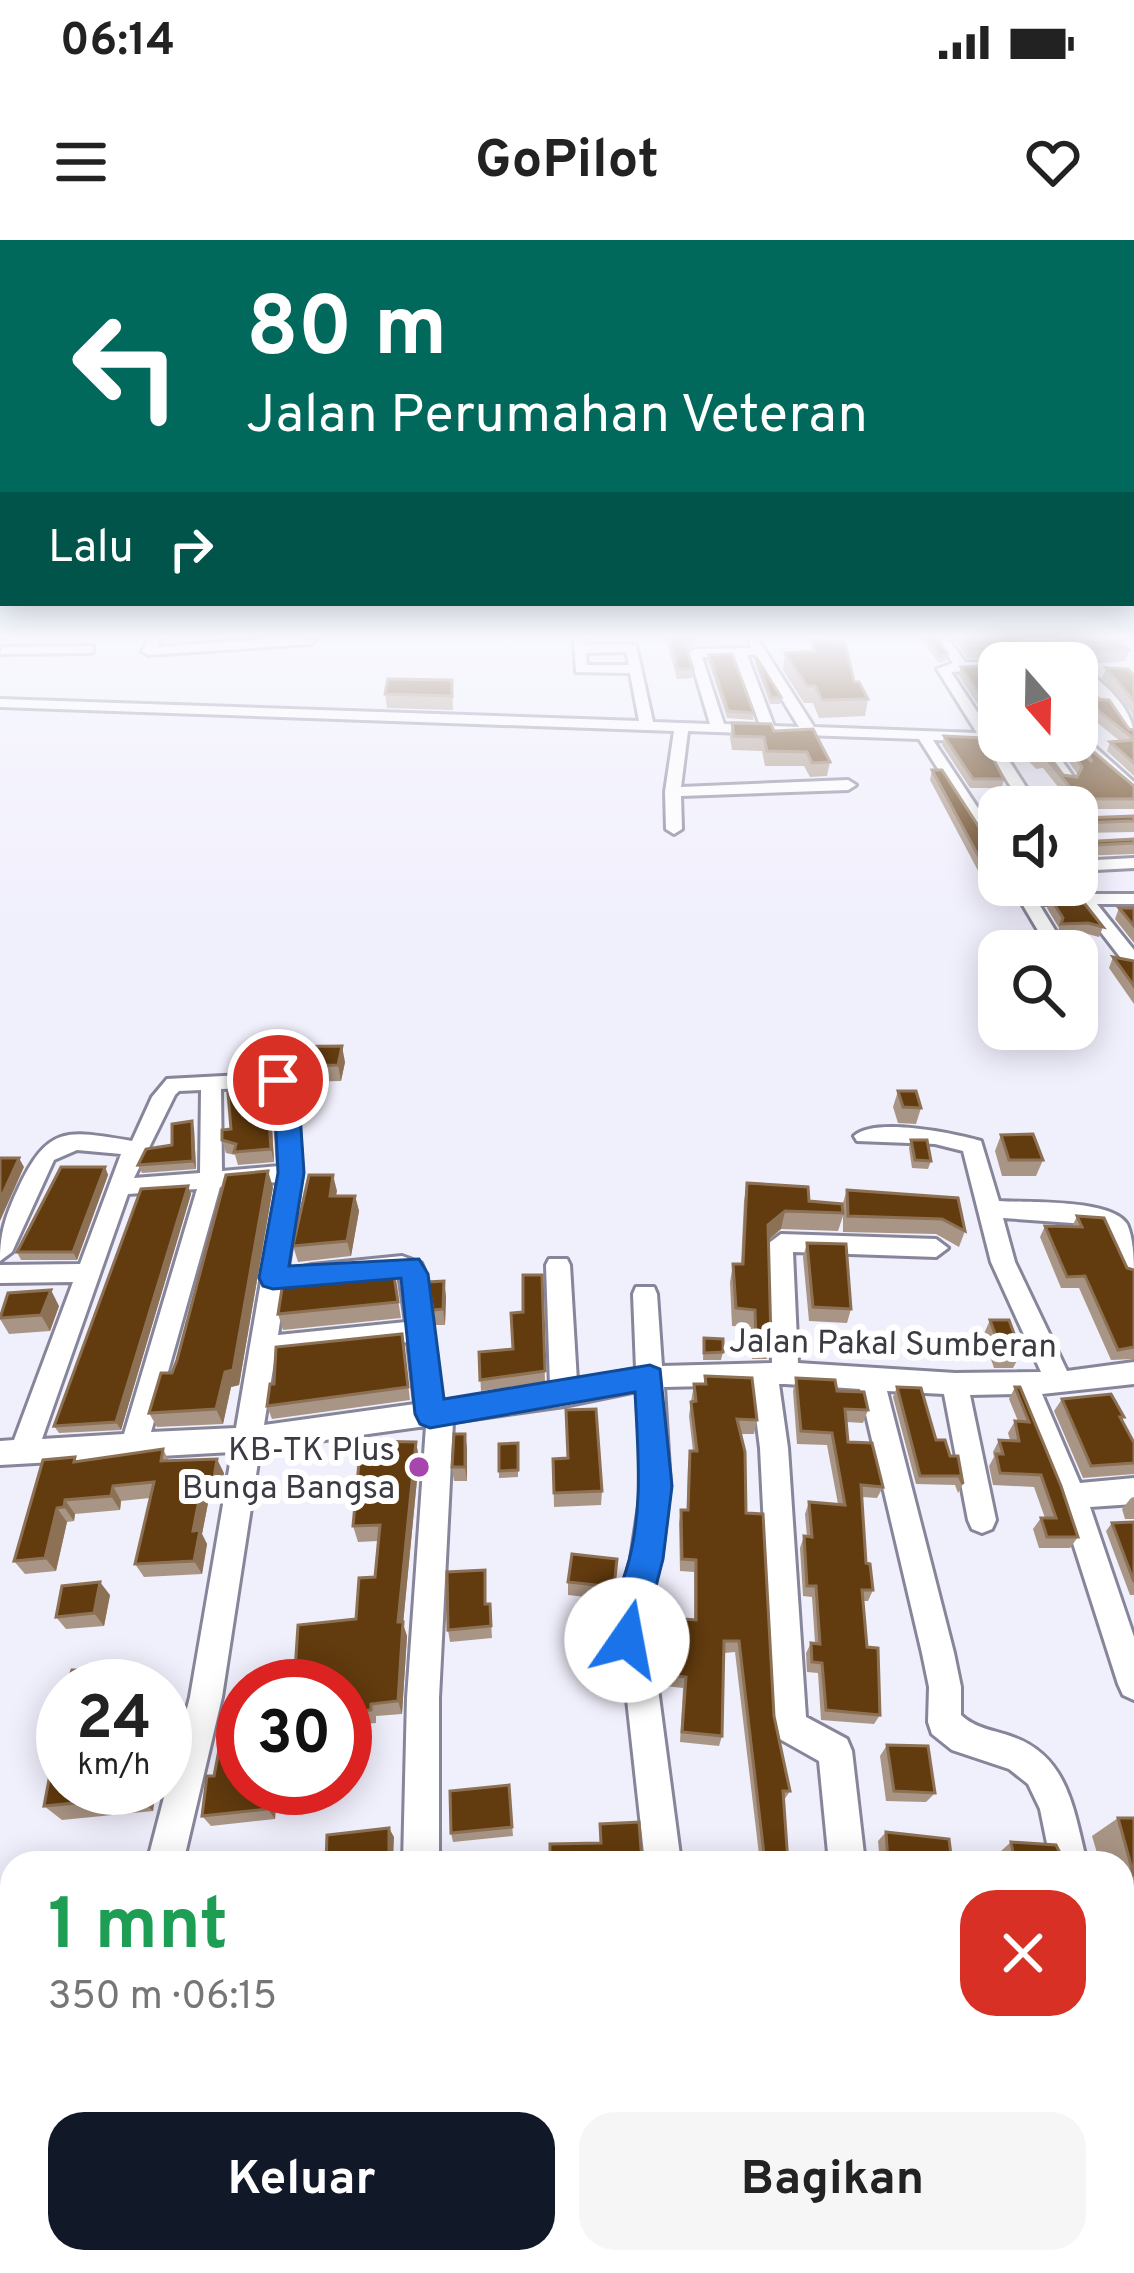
<!DOCTYPE html>
<html lang="id">
<meta charset="utf-8">
<style>
body{margin:0;font-family:Overpass,sans-serif;background:#f6f6f6;color:#222;height:100vh;display:flex;flex-direction:column;font-size:45px;white-space:nowrap}
*{box-sizing:border-box;margin:0}
p{font-size:39px;color:#767676}
.icon{flex:none;width:66px;height:66px;fill:none;stroke:currentColor;stroke-width:2;stroke-linecap:round;stroke-linejoin:round}
.map{position:relative;flex:1;overflow:hidden}
.drawer{position:absolute;left:0px;top:1611px;width:1134px;height:423px;display:flex;flex-direction:column;background:#fff;border-radius:36px 36px 0 0;box-shadow:0 6px 30px #0003}
.drawer>*{flex:none}
.guide{position:absolute;left:0px;top:0px;width:1134px;height:366px;box-shadow:0 6px 30px #0003;background:#00695c;color:#fff;overflow:hidden}
.needle{width:78px;rotate:160deg}
.controls{position:absolute;left:978px;top:402px;display:grid;gap:24px}
.controls a{display:grid;place-items:center;width:120px;height:120px;border-radius:24px;background:#fff;box-shadow:0 6px 30px #0003;font-size:60px}
.speed{position:absolute;left:36px;top:1419px;display:flex;gap:24px;font-size:60px;font-weight:700;text-align:center}
.speed>*{display:grid;place-content:center;width:156px;height:156px;border-radius:50%;background:#fff;box-shadow:0 6px 30px #0003;line-height:1}
.speed small{font-size:30px;font-weight:400}
.speed .limit{border:18px solid #d22;background:#fff;color:#111}
.pin{position:absolute;display:grid;place-items:center;width:102px;height:102px;color:#fff;margin:-51px;border:6px solid #fff;border-radius:50%;box-shadow:0 3px 12px #0007}
.me{position:absolute;width:132px;margin:-66px;rotate:12deg;stroke-linejoin:round;filter:drop-shadow(0 0 9px #0008)}
.turn{display:flex;align-items:center;gap:42px;height:252px;padding:0 48px;font-size:54px}
.turn .icon{width:156px;height:156px;stroke-width:2.5}
.turn b{display:block;font-size:84px;line-height:102px}
.then{display:flex;align-items:center;height:114px;padding:0 48px;background:#0003;gap:24px;font-size:45px}
.round{display:grid;place-items:center;flex:none;width:126px;height:126px;border-radius:36px;background:#f6f6f6}
.summary{display:flex;align-items:center;justify-content:space-between;height:204px;padding:0 48px}
h1{font-size:72px;font-weight:700;line-height:90px;color:#1e9e55}
.cta{display:flex;gap:24px;margin-top:auto;padding:24px 48px}
.cta a{flex:1;height:138px;border-radius:36px;background:#111827;color:#fff;font-size:48px;font-weight:700;line-height:138px;text-align:center}
.cta a+a{background:#f6f6f6;color:#222}
.status{display:flex;justify-content:space-between;align-items:center;height:84px;padding:0 60px;background:#fff;direction:ltr}
.status svg{height:33px;fill:currentColor}
header{display:flex;justify-content:space-between;align-items:center;height:156px;padding:0 48px;background:#fff;font-size:54px;font-weight:700}
.map>svg:first-child{display:block}
.lines{fill:none;stroke-linecap:round;stroke-linejoin:round}
.minor-casing{stroke:#878599;stroke-width:6}
.minor{fill:#fff;fill-rule:evenodd}
.wall{fill:#a99585}
.shaded-wall{fill:#8d7155}
.building{fill:#623b0e;stroke:#8d7155;stroke-width:3}
.route{fill:#1a73e8;stroke:#114b97;stroke-width:3}
.poi-dot{fill:#a746ad;stroke:#fff;stroke-width:4.5}
.labels{text-anchor:middle;stroke-width:12;stroke-linejoin:round;paint-order:stroke}
.street-label{font-size:33px;fill:#3c3b44;stroke:#fff}
.poi-label{font-size:33px;fill:#3c3b44;stroke:#fff;text-anchor:end}
</style>
<div class="status"><b>06:14</b><svg viewBox="0 0 49 12"><path d="M0 12V9h3v3zM5 12V6h3v6zM10 12V3h3v9zM15 12V0h3v12zM26 1h20v11H26zM47 4h2v5h-2z"/></svg></div>
<header><svg class="icon" aria-label="menu" viewBox="0 0 24 24"><path d="M4 6h16M4 12h16M4 18h16"/></svg>GoPilot<svg class="icon" aria-label="heart" viewBox="0 0 24 24"><path d="M12 20l-8-8c-3-5 5-10 8-4 3-6 11-1 8 4z"/></svg></header>
<div class="map">
<svg width="1134" height="2033" viewBox="0 0 1134 2033">
<rect width="100%" height="100%" fill="#f0effc"/>
<g class="lines">
<g class="minor-casing">
<path id="minor" d="M149 398H161L157 407 278 398 316 400 310 404 148 415 142 411Z
M574 398H584L585 405H636L653 482 710 484 689 413 695 409 751 408 749 398H757L814 487 977 493 937 429 953 423 936 398H948L965 422 1004 423H999V429L951 432 991 493 999 494V501H1004L997 502 1035 561 1022 564 982 502 933 500 999 600V617L991 612 919 499 688 491 681 547 848 540 856 545 848 550 681 556 682 589 674 594 666 589 665 552 674 491 0 467V459L639 481 630 433 576 432ZM626 412 629 425H587L586 413ZM747 415H755L799 487 774 486ZM734 416 760 485 724 484 702 417Z
M93 406V412L89 413 0 414 2 407Z
M1077 425C1101 439 1134 468 1134 497L1129 496 1107 464 1077 436Z
M1085 498 1134 542V555L1080 505 1078 502Z
M1034 501H1048L1075 539 1073 542H1063Z
M1134 618V628L1077 631V621Z
M1011 645H1027L1033 654H1071L1072 648 1078 647 1088 654H1134V664H1097L1134 710V728L1127 726 1079 664H1039L1055 690 1046 695 1040 694Z
M278 833 296 845 302 933 278 1095 406 1082 399 1034 312 1043 303 1041 300 1034 303 1027 312 1025 402 1016 421 1023 424 1030 442 1161 550 1146 546 1025 549 1019H567L570 1025 577 1141 636 1129 633 1054 636 1047H654L657 1054 662 1126 772 1123 769 1003 781 994 936 999 948 1008 936 1017 793 1012 798 1123 955 1133 1041 1132 991 1022 963 911 935 904 857 901 854 896C875 877 953 893 981 901L999 961C1029 963 1111 959 1127 984 1134 1000 1134 1022 1134 1040L1125 1038 1107 992 1100 985 1003 978 1015 1022 1067 1131 1134 1122V1144L1042 1154 1080 1243 1134 1238V1264L1090 1267 1134 1397V1460L1123 1455 1118 1444 1058 1256 1016 1154 970 1155 996 1280 992 1289 982 1293 972 1289 968 1280 944 1154 887 1151 954 1413 961 1447V1475C976 1489 994 1490 1013 1497 1069 1517 1074 1572 1087 1623H1051L1040 1569 1028 1544 1009 1529 952 1510 932 1494 928 1482 929 1447 922 1413 860 1149 785 1144H779L788 1208 806 1477 847 1499 852 1511 865 1623H829L819 1521 778 1498 774 1486 760 1208 752 1145 664 1147 670 1246 661 1319 642 1382 643 1400 657 1441 681 1623H645L625 1441 611 1400 612 1382 631 1319 642 1246 637 1151 564 1166 453 1182 439 1458V1623H403L407 1458 426 1186 260 1209 222 1457 183 1623H147L190 1457 232 1212 143 1217 133 1221 124 1218 0 1225V1201L14 1200 73 1042 0 1043V1025L80 1024 121 914 77 910 54 920 12 1012 0 1021C0 992 6 975 18 949 48 885 66 890 132 901L152 857 167 839ZM274 847 279 926 222 931 221 849ZM201 850 200 933 134 938 175 855 179 851ZM278 942 236 1188 151 1192 220 947ZM197 949 124 1194 42 1199 128 954ZM408 1102 415 1164 264 1185 275 1116Z
M1122 1798 1134 1803V1882L1122 1877Z
M55 2022H99L97 2033H53Z
M663 2022H707V2033H663Z
M871 2022H915L916 2033H872Z"/>
</g>
<use href="#minor" class="minor"/>
</g>
<path class="wall" d="M669 398H695L694 405 687 410 693 429 692 438 677 439 668 406Z
M920 398H937L946 421 939 423Z
M954 398H1022L1021 402 1006 419 967 418Z
M1069 398H1123L1122 402 1129 410 1125 421 1092 424Z
M813 401 854 442 868 459 865 476 819 478 813 463H804L783 430 785 413 811 412Z
M709 415 754 473 753 480 727 478 708 421Z
M756 417 781 457 780 464H770L755 424Z
M961 427 999 430 997 440 999 443V490L984 474 959 436Z
M1106 428 1134 435V483L1132 473 1102 438Z
M1077 432 1090 445 1087 452 1077 453Z
M452 440 453 470 387 468 385 454Z
M1083 459 1129 489 1134 490V536L1107 511 1110 502 1120 501 1080 469Z
M732 483 774 491 830 522 827 536 810 537 804 526H765L762 511 732 510 730 497Z
M944 496 1004 539 1002 548H970L942 505Z
M1010 501H1038L1063 535 1077 537 1078 535 1054 501H1071L1081 511 1083 503 1134 546V569H1078L1081 578 1134 576V592L1078 593 1081 602 1134 599V614L1077 616V567H1032L1035 556 1063 553 1043 528 1036 529Z
M932 530 999 613V645H1015L1020 654 1017 664H1004L992 642H984L930 540Z
M1031 645H1070L1067 650H1035Z
M1051 659 1103 687 1099 697 1084 693 1057 694 1059 688 1047 668Z
M1119 668H1134V703L1115 679Z
M1113 717 1134 721V764L1109 728Z
M250 807 345 822 341 841 299 842 278 829 252 830 248 814Z
M898 851 921 868 916 884 898 883 893 867Z
M270 852 274 922 238 925 235 915 226 913 222 900 231 889Z
M192 881 194 889 196 929 142 933 138 925 172 905Z
M1001 895 1043 920 1036 936H1002L995 911Z
M911 900 931 921 928 929 912 928 909 908Z
M105 927 108 935 77 1020H21L17 1012Z
M333 935 336 956H355L359 971 351 1016 298 1022 293 1006Z
M747 943 809 961 842 966 847 950 958 958 965 991 959 1007 936 994 843 992V976L838 991 781 989 769 1000 771 1101 767 1119H752L751 1087 732 1086 730 1042 733 1024H741L744 961Z
M188 946 191 954 121 1190 59 1193 54 1186Z
M273 947 239 1145 231 1147 223 1184 157 1187 149 1173Z
M1077 976 1127 1028 1134 1030V1119L1111 1120 1079 1048H1061L1040 997 1045 986 1072 987Z
M807 1003 851 1069 847 1083 809 1081 803 1017Z
M393 1029 401 1078 283 1090 278 1074 346 1035Z
M542 1035 545 1142 481 1151 479 1112 513 1109 523 1072Z
M444 1041 446 1057 445 1085H435L428 1042Z
M59 1066 50 1091 9 1094 0 1079Z
M990 1080 1021 1113 1013 1128H994L983 1096Z
M402 1094 410 1160 272 1179 267 1166 274 1144Z
M704 1098 723 1112 721 1120H703Z
M705 1136 757 1180 754 1194H741L746 1273 774 1476 790 1551 784 1560 788 1623H760L735 1412 724 1413 722 1496 719 1506 680 1502 683 1448 665 1446 670 1378 694 1380V1332L680 1331 679 1283 681 1270H687L688 1225 690 1211H693L689 1176 691 1162 694 1144H704Z
M796 1138 837 1151 868 1170 863 1183 847 1182 848 1202 883 1247 877 1258 862 1257 866 1323 873 1350 868 1361H863L867 1407 880 1475 874 1484 821 1480 818 1433 807 1432 806 1413 811 1403H815L812 1357 803 1356 800 1308 804 1296 807 1297 805 1274 809 1262 838 1264 827 1205 797 1204 793 1151Z
M897 1147 950 1216 963 1244 958 1253 955 1245 916 1244 893 1157Z
M1015 1147 1078 1297 1070 1308H1039L1033 1289 1041 1278H1045L1034 1247 993 1245 989 1226 994 1217 993 1212 999 1200H1010L1008 1193 1015 1181H1018L1009 1159Z
M1062 1159 1124 1177 1122 1180 1134 1203V1234L1083 1238 1054 1171Z
M416 1202 419 1219 403 1384 407 1396 402 1474 376 1476V1483L345 1486V1446L356 1379 375 1337 378 1301 358 1302 353 1286Z
M518 1203V1237L499 1238V1204Z
M467 1208V1241H454L452 1227Z
M163 1209 169 1221 224 1233 221 1252 210 1253 202 1294 207 1304 202 1334 144 1337 135 1324 150 1258 121 1261 120 1270 75 1274 74 1281 67 1282 56 1331 25 1334 14 1321 78 1222Z
M568 1218 602 1251 601 1265 554 1267 553 1219Z
M1134 1257V1279H1125L1122 1269 1131 1258Z
M1134 1282V1355H1130L1106 1291 1112 1283Z
M617 1319 613 1360 568 1355V1342Z
M486 1343V1364H490L492 1398 450 1402 448 1390Z
M110 1355 104 1386 66 1389 56 1377Z
M887 1505 935 1553 926 1562 886 1561 880 1516Z
M509 1545 513 1596 453 1602 451 1593Z
M63 1548H156L153 1571 62 1580 44 1566Z
M277 1548 275 1579 211 1586 202 1576Z
M1118 1578H1134V1753L1122 1708V1623H1100L1092 1596Z
M886 1592 952 1623H880L878 1601Z
M1011 1602 1065 1623H1003L1001 1611Z
M12 1657V1711L0 1712V1658Z"/>
<path class="shaded-wall" d="M691 398H695L694 405 685 411V402Z
M1020 398H1022L1021 402 1006 419 1008 412Z
M342 806 345 822 341 841 338 825Z
M266 839 270 852 274 922 271 909Z
M192 881 194 889 196 929 193 921Z
M19 918 24 927 0 981V960Z
M105 927 108 935 77 1020 73 1012Z
M268 931 273 947 239 1145 231 1147 223 1184 216 1169Z
M333 935 337 951 333 972 330 956Z
M188 946 191 954 121 1190 116 1182Z
M355 956 359 971 351 1016 347 1001Z
M785 971 781 989 764 1003 768 985Z
M444 1041 446 1057 445 1085 443 1069Z
M51 1050 59 1066 50 1091 41 1075Z
M465 1194 467 1208V1241L465 1227Z
M416 1202 419 1219 403 1384 407 1396 402 1474 398 1461V1382Z
M217 1219 224 1233 221 1252 214 1238Z
M203 1239 210 1253 202 1294 207 1304 202 1334 194 1321 193 1291Z
M113 1246 121 1261 120 1270 111 1256Z
M65 1260 75 1274 74 1281 64 1267Z
M57 1268 67 1282 56 1331 45 1318Z
M100 1342 110 1355 104 1386 94 1373Z
M142 1431 151 1442 150 1446H138Z
M139 1548H156L153 1571 138 1557Z
M269 1548H277L275 1579 268 1569Z
M389 1588 394 1597 393 1623H389Z"/>
<path class="building" d="M669 398H691L685 402 693 429H678Z
M927 398H937L948 414 941 417Z
M960 398H1020L1008 412 969 411Z
M1083 398H1119L1129 410 1096 413Z
M813 401 845 402 854 442H859L868 459 822 460 815 446H807L785 413 815 411Z
M732 414 754 473 728 471 709 415Z
M756 417 781 457H771Z
M996 425 999 430H988L999 443V477L987 465 961 427Z
M1106 428 1128 429 1134 435V461Z
M1077 432 1090 445 1077 446Z
M388 439 452 440V456L385 454Z
M1083 459 1109 460 1129 489 1134 490V499Z
M732 483 771 484 774 491 813 489 830 522 812 523 807 512 767 511 764 497 734 496Z
M944 496 982 498 1004 539H973Z
M1134 500V523L1110 502Z
M1022 501H1038L1063 535 1077 537 1082 527 1064 501H1071L1092 522 1083 503 1134 546V559H1081L1076 564 1081 578 1134 576V581L1081 583 1077 587V567H1042L1035 556 1073 551 1046 518 1039 519Z
M932 530H942L990 604 999 613V639L995 632H987Z
M1077 590 1081 602 1134 599V603L1081 606 1077 613Z
M1002 645H1015L1020 654H1007Z
M1051 659H1081L1103 687 1088 683 1061 684 1063 678Z
M1119 668H1134V686Z
M1113 717 1134 721V746Z
M342 806 338 825 295 826 274 812 248 814 250 807Z
M266 839 271 909 234 912 236 904 222 900V890L231 889 228 853 241 851 244 840Z
M898 851H916L921 868 903 867Z
M192 881 193 921 138 925 146 909 172 905V884Z
M1033 894 1043 920H1009L1001 895Z
M911 900H927L931 921 915 920Z
M0 918H19L0 960Z
M61 927H105L73 1012H17Z
M268 931 233 1130 225 1132 216 1169 149 1173 161 1133H172L177 1120 226 935Z
M309 935H333L330 956H355L347 1001 293 1006Z
M747 943 808 947 809 961 842 964 843 973 785 971 768 985 771 1101 756 1102 755 1070 736 1068 733 1024H743Z
M188 946 116 1182 54 1186 141 949Z
M847 950 958 958 965 991 942 979 848 976Z
M1077 976 1104 978 1127 1028 1134 1030V1107L1118 1110 1085 1036 1067 1037 1045 986 1082 987Z
M807 1003 846 1004 851 1069 813 1067Z
M344 1028V1035L393 1029 398 1062 278 1074 283 1042 289 1041 290 1034Z
M523 1035H542L545 1131 480 1140 479 1112 513 1109 511 1073 523 1072Z
M444 1041 443 1069 433 1070 428 1042Z
M51 1050 41 1075 0 1078 8 1053Z
M990 1080H1009L1021 1113H1002Z
M402 1094 408 1147 267 1166 270 1144H274L276 1107Z
M704 1098 723 1099V1112L704 1113Z
M705 1136 752 1138 757 1180 737 1179 745 1212 746 1273 763 1274 774 1476 790 1551H783L788 1623H765L739 1401H724L722 1496 682 1492 686 1437 667 1435 670 1378 696 1380V1320L682 1319 681 1270H688L690 1211H697L691 1162 696 1161 694 1144H706Z
M796 1138 835 1140 837 1151 864 1152 868 1170 845 1169 848 1202 872 1203 883 1247 861 1245 866 1323 870 1324 873 1350H862L867 1407 878 1408 880 1475 826 1470 822 1423 812 1422 811 1403 820 1404 816 1346H807L804 1296 812 1297 809 1262 845 1265 832 1193 801 1191Z
M897 1147 921 1148 936 1200H945L950 1216H958L963 1244 959 1236H920Z
M1015 1147H1020L1061 1246 1078 1297H1047L1041 1278H1056L1041 1235 1000 1233 996 1214H1003L999 1200 1019 1201 1015 1181 1029 1182Z
M1111 1154 1124 1177H1120L1134 1203V1223L1091 1226 1062 1159Z
M596 1169 602 1251 554 1253 553 1219 568 1218 566 1170Z
M454 1194H465V1227H452Z
M361 1201 416 1202 398 1382H403L398 1461 371 1464V1470L345 1473V1446H294L298 1385 356 1379 359 1338 375 1337 380 1285 353 1286Z
M518 1203V1230L499 1231V1204Z
M163 1209 161 1221 217 1219 214 1238 203 1239 193 1291 200 1290 194 1321 135 1324 154 1242 113 1246 111 1256 65 1260 64 1267 57 1268 45 1318 14 1321 43 1220 75 1217 74 1222Z
M1134 1282V1342L1112 1283Z
M572 1314 617 1319 614 1347 568 1342Z
M485 1330V1364H490L491 1386 448 1390 447 1332Z
M100 1342 94 1373 56 1377 62 1346Z
M72 1430 142 1431 138 1446H67Z
M222 1494H243V1548H269L268 1569 202 1576 207 1536H214Z
M887 1505 928 1506 935 1553 894 1551Z
M63 1512V1548H139L138 1557 44 1566 54 1513Z
M509 1545 512 1587 451 1593 450 1551Z
M1118 1578H1134V1636Z
M639 1582 642 1623H550V1604L601 1603 600 1584Z
M389 1588V1623H326L327 1595Z
M886 1592 949 1599 952 1623H888Z
M1011 1602 1056 1605 1065 1623H1015Z
M12 1657V1701L0 1702V1658Z
M1122 1827 1134 1878V2014H1122Z"/>
<linearGradient id="sky" x2="0" y2="1"><stop stop-color="#78c4e3"/><stop offset="0.58" stop-color="#f8f8fe"/><stop offset="1" stop-color="#f8f8fe" stop-opacity="0"/></linearGradient>
<rect width="1134" height="683" fill="url(#sky)"/>
<path class="route" d="M278 832 298 845 304 933 289 1026 419 1019 428 1034 444 1159 650 1125 660 1129 672 1246 663 1319 639 1412 627 1418 614 1412C603 1385 617 1358 626 1331 644 1273 638 1212 635 1152L430 1188 420 1184 415 1174 401 1038 273 1049 263 1046 259 1038 278 933 274 848 266 840Z"/>
<circle class="poi-dot" cx="419" cy="1227" r="12"/>
<g class="labels">
<g class="street-label">
<text transform="translate(893 1102) rotate(1)" y="12">Jalan Pakal Sumberan</text>
</g>
<g class="poi-label">
<text x="395" y="1220">KB-TK Plus<tspan x="395" dy="38">Bunga Bangsa</tspan></text>
</g>
</g>
</svg>
<div class="controls">
<a><svg class="needle" viewBox="-14 -14 28 28"><path d="M0-13l5 13h-10z" fill="#e53935"/><path d="M0 13l5-13h-10z" fill="#767676"/></svg></a>
<a><svg class="icon" aria-label="sound" viewBox="0 0 24 24"><path d="M4 9h4l5-4v14l-5-4H4zM17 9q2 3 0 6"/></svg></a>
<a><svg class="icon" aria-label="search" viewBox="0 0 24 24"><circle cx="10" cy="10" r="6"/><path d="M15 15l6 6"/></svg></a>
</div>
<div class="speed"><div>24<small>km/h</small></div><div class="limit">30</div></div>
<div class="pin" style="left:278px;top:840px;background:#d93025"><svg class="icon" aria-label="arrive" viewBox="0 0 24 24"><path d="M6 21V4h12l-3 4 3 4H6"/></svg></div>
<svg class="me" style="left:627px;top:1400px" viewBox="-20 -20 40 40"><circle r="19" fill="#fff"/><path d="M0-13L10 11 0 6-10 11z" fill="#1a73e8"/></svg>
<div class="guide">
<div class="turn"><svg class="icon" aria-label="left" viewBox="0 0 24 24"><path d="M17 20v-9H6M10 6l-5 5 5 5"/></svg><div><b>80 m</b>Jalan Perumahan Veteran</div></div>
<div class="then">Lalu<svg class="icon" aria-label="right" viewBox="0 0 24 24"><path d="M7 20v-9h11M14 6l5 5-5 5"/></svg></div>
</div>
<section class="drawer">
<div class="summary"><div><h1>1 mnt</h1><p>350 m · 06:15</p></div><a class="round" style="background:#d93025;color:#fff"><svg class="icon" aria-label="close" viewBox="0 0 24 24"><path d="M6 6l12 12M18 6L6 18"/></svg></a></div>
<div class="cta"><a>Keluar</a><a>Bagikan</a></div>
</section>
</div>
